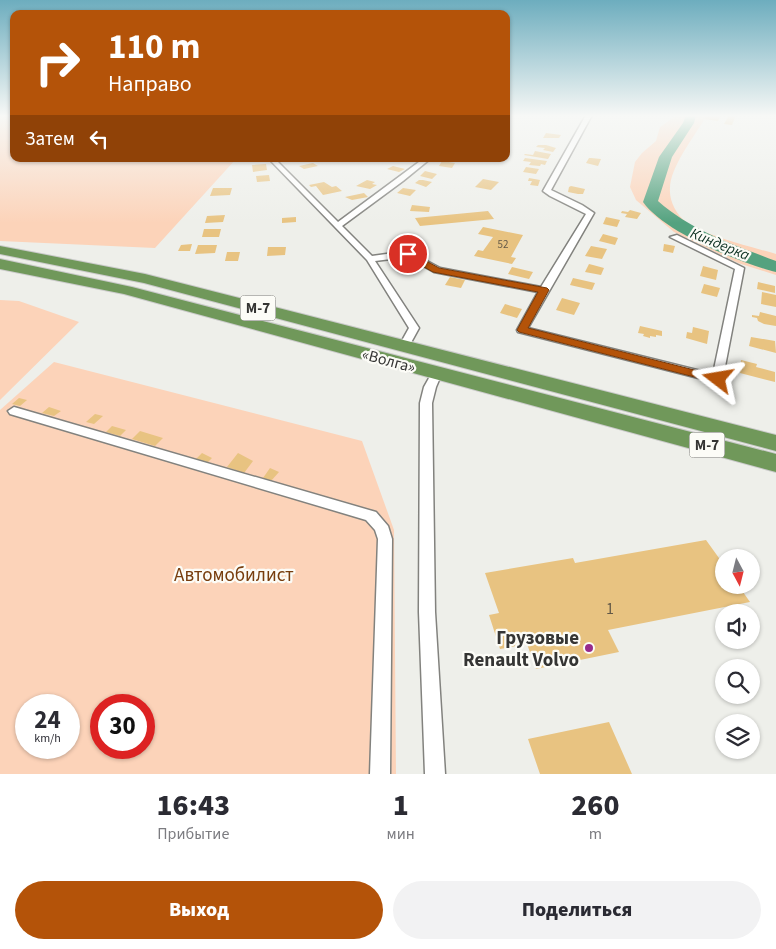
<!DOCTYPE html>
<html lang="ru">
<meta charset="utf-8">
<style>
body{margin:0;font-family:"Source Sans 3",sans-serif;background:#f2f2f3;color:#2b2b33;height:100vh;display:flex;flex-direction:column;font-size:19px;white-space:nowrap}
*{box-sizing:border-box;margin:0}
p{font-size:16px;color:#7c7c81}
.icon{flex:none;width:28px;height:28px;fill:none;stroke:currentColor;stroke-width:2;stroke-linecap:round;stroke-linejoin:round}
.map{position:relative;height:774px;overflow:hidden}
.details{display:flex;flex-direction:column;background:#fff;flex:1}
.details>*{flex:none}
.guide{position:absolute;left:10px;top:10px;width:500px;height:152px;border-radius:10px;box-shadow:0 1px 4px #0004;background:#b45309;color:#fff;overflow:hidden}
.needle{width:32px;rotate:173deg}
.controls{position:absolute;left:715px;top:549px;display:grid;gap:10px}
.controls a{display:grid;place-items:center;width:45px;height:45px;border-radius:50%;background:#fff;box-shadow:0 1px 4px #0004;font-size:25px}
.speed{position:absolute;left:15px;top:694px;display:flex;gap:10px;font-size:25px;font-weight:700;text-align:center}
.speed>*{display:grid;place-content:center;width:65px;height:65px;border-radius:50%;background:#fff;box-shadow:0 1px 4px #0004;line-height:1}
.speed small{font-size:12px;font-weight:400}
.speed .limit{border:8px solid #d22;background:#fff;color:#111}
.pin{position:absolute;display:grid;place-items:center;width:42px;height:42px;color:#fff;margin:-21px;border:2px solid #fff;border-radius:50%;box-shadow:0 1px 5px #0007}
.me{position:absolute;width:55px;margin:-28px;rotate:284deg;stroke-linejoin:round;filter:drop-shadow(0 0 4px #0008)}
.turn{display:flex;align-items:center;gap:18px;height:105px;padding:0 15px;font-size:22px}
.turn .icon{width:65px;height:65px;stroke-width:2.5}
.turn b{display:block;font-size:35px;line-height:42px}
.then{display:flex;align-items:center;height:48px;padding:0 15px;background:#0003;gap:10px;font-size:19px}
.eta{display:flex;justify-content:space-evenly;align-items:center;height:85px;text-align:center}
.eta b{font-size:30px;font-weight:800;line-height:35px}
.cta{display:flex;gap:10px;margin-top:auto;padding:10px 15px}
.cta a{flex:1;height:58px;border-radius:30px;background:#b45309;color:#fff;font-size:20px;font-weight:800;line-height:58px;text-align:center}
.cta a+a{background:#f2f2f3;color:#2b2b33}
.map>svg:first-child{display:block}
.green{fill:#fcd3b9;fill-rule:evenodd}
.lines{fill:none;stroke-linecap:round;stroke-linejoin:round}
.river{fill:#54a27f;fill-rule:evenodd}
.building{fill:#e8c381}
.street-casing{stroke:#82827e;stroke-width:3}
.highway-casing{stroke:#cacaca;stroke-width:2}
.street{fill:#fff;fill-rule:evenodd}
.highway{fill:#70985a;fill-rule:evenodd}
.route{fill:#b45309;stroke:#753606}
.poi-dot{fill:#972a8c;stroke:#fcfcf7;stroke-width:2}
.labels{text-anchor:middle;stroke-width:4.5;stroke-linejoin:round;paint-order:stroke}
.far-number-label{font-size:11px;fill:#625847}
.far-water-label{font-size:15px;font-style:italic;fill:#0d3122;stroke:#fcfcf7}
.shield{fill:#fcfcf7;stroke:#71716e;stroke-width:1}
.shield-label{font-size:15px;font-weight:bold;fill:#353534}
.street-label{font-size:16px;fill:#353534;stroke:#fcfcf7}
.near-number-label{font-size:16px;fill:#625847}
.near-park-label{font-size:19px;fill:#773d0d;stroke:#fcfcf7}
.near-poi-label{font-size:19px;font-weight:bold;fill:#353534;stroke:#fcfcf7;text-anchor:end}
</style>
<div class="map">
<svg width="776" height="774" viewBox="0 0 776 774">
<rect width="100%" height="100%" fill="#eeefea"/>
<path class="green" d="M0 115H14V159H236L155 248 0 241Z
M677 115H705L704 120C693 138 670 168 670 188 669 201 676 214 686 222 700 234 755 248 776 254V275L738 263 674 232 636 200 630 187 635 162 642 153 656 141 660 127Z
M0 300 19 301 79 322 0 400Z
M54 362 362 441 394 530 396 774H0V410ZM26 705H69V748H26ZM101 705H144V748H101Z"/>
<g class="lines">
<path class="river" d="M686 115H696L694 123 672 157 658 201C692 231 734 245 776 261V272C740 263 664 232 643 202L659 157 683 123Z"/>
</g>
<path class="building" d="M707 115H721L718 121 704 119Z
M729 115H736L732 125 724 124Z
M546 133 561 135 559 138H543Z
M538 145H546L556 148 553 152 543 150 545 148 536 147Z
M535 151 551 154 548 159 524 155 525 154 533 155Z
M525 158 547 161 545 165 541 164 540 166 529 165 531 162 523 161Z
M589 158H591L601 159 598 166 586 163Z
M442 161 455 163 452 168 439 166Z
M313 163 318 166 304 169 299 166Z
M266 164 267 170 253 172 252 165Z
M393 166 405 169 399 172 387 169Z
M526 167 539 169 536 174 523 172Z
M425 171 437 174 432 179 420 176Z
M269 175 270 181 257 182 256 176Z
M529 178 540 180 538 186 530 185 532 181H528Z
M483 179 499 182 491 190 475 187Z
M367 180 375 182 372 184 377 185 370 189 356 186Z
M419 180H423L432 182 426 187 415 183Z
M324 182 332 187 336 186 342 191 323 195 316 186 311 187 309 185Z
M569 187 571 186 585 189 583 194H578L568 192Z
M213 188H232L230 195 210 196Z
M403 188 416 190 410 196 397 193Z
M364 193 368 197 352 200 345 197Z
M412 205 430 207 429 212 410 211Z
M630 210 641 213 637 219 625 217 627 214 621 213 622 211 628 212Z
M488 211 494 219 420 226 415 218Z
M225 215 223 222 205 223 207 216Z
M296 217V222L282 223V218Z
M606 217 620 220 617 227 603 224Z
M483 227 523 235 511 257 516 258 512 264 474 256 478 250 483 251 493 237 478 234Z
M204 229H221L219 237H202Z
M603 234 618 238 615 245 599 241Z
M192 244 190 251H178L181 245Z
M664 244 675 246 673 253 663 251Z
M198 245H217L215 253 195 254Z
M591 246 607 249 602 259 585 256Z
M268 247H286L285 255 267 256Z
M227 252H240L238 261H225Z
M589 264 593 265 604 268 601 275 585 272Z
M703 266 718 270 716 280 700 276Z
M512 267 533 272 529 279 508 274Z
M450 277 465 280 461 288 445 285Z
M573 278 595 283 592 290 570 285Z
M758 282 775 286V293L757 289Z
M704 284 720 288 717 297 701 293Z
M762 292 776 295V307L761 304Z
M562 298 580 303 574 315 556 310Z
M505 304 522 309 517 318 500 313Z
M760 312 776 316V326L764 324 758 321 757 318 752 317V315L759 316Z
M640 326 662 331V336L656 335V337L650 336V338L643 336 644 334 638 333Z
M693 327 709 331 707 344 686 338 687 332 692 333Z
M751 337 775 341 776 353 749 346Z
M741 360 757 364 756 367 775 372V382L740 373Z
M19 398 27 400 20 406 12 404Z
M49 407 61 411 54 416 42 413Z
M95 414 103 416 94 424 86 422Z
M112 426 126 430 120 436 106 432Z
M140 431 163 438 155 446 132 439Z
M202 453 212 458 206 464 196 459Z
M238 453 253 461 244 473 227 467Z
M270 468 279 472 271 481 263 478Z
M706 540 724 565V585H738L750 602 608 630 619 652 536 669 527 644 500 649 489 615 499 613 485 573 573 558 575 563Z
M609 722 632 774H540L528 739Z"/>
<g class="lines">
<g class="street-casing">
<path id="street" d="M586 115H592L551 190 582 205 594 213 528 328 713 374 735 269 670 237 677 235 744 268 722 382 718 383 518 332 517 330 538 292 434 272 407 257 375 261 419 328 408 348H400L399 346 409 328 367 260 269 159H275L338 222 423 159H430L403 181 342 226 372 256 408 251 440 268 541 287 586 214 550 196 543 191Z
M437 370 442 373 436 387 432 403 435 612 445 774H425L419 612 420 403 424 387 433 371Z
M14 407 376 512 388 526 392 539 390 774H370L378 539 375 530 366 520 10 414 8 411Z"/>
</g>
<g class="highway-casing">
<path id="highway" d="M0 246 145 274 776 435V451L144 283 0 254Z
M0 259 132 287 776 454V472L124 294 0 269Z"/>
</g>
<use href="#street" class="street"/>
<use href="#highway" class="highway"/>
</g>
<linearGradient id="sky" x2="0" y2="1"><stop stop-color="#6dadbe"/><stop offset="0.52" stop-color="#f7f8f6"/><stop offset="1" stop-color="#f7f8f6" stop-opacity="0"/></linearGradient>
<rect width="776" height="223" fill="url(#sky)"/>
<path class="route" d="M408 251 439 268 547 288 549 290 528 328 718 376 723 379 718 383 519 332 517 330 538 292 433 272 405 256 404 254Z"/>
<circle class="poi-dot" cx="589" cy="648" r="5"/>
<g class="labels">
<g class="far-number-label">
<text x="503" y="248">52</text>
</g>
<g class="far-water-label">
<text transform="translate(720 244) rotate(22)" y="5">Киндерка</text>
</g>
<g class="shield">
<rect x="240.5" y="295.5" width="35" height="25" rx="4"/>
<rect x="689.5" y="432.5" width="35" height="25" rx="4"/>
</g>
<g class="shield-label">
<text x="258" y="313">М-7</text>
<text x="707" y="450">М-7</text>
</g>
<g class="street-label">
<text transform="translate(389 360) rotate(15)" y="6">«Волга»</text>
</g>
<g class="near-number-label">
<text x="610" y="614">1</text>
</g>
<g class="near-park-label">
<text x="234" y="581">Автомобилист</text>
</g>
<g class="near-poi-label">
<text x="579" y="644">Грузовые<tspan x="579" dy="22">Renault Volvo</tspan></text>
</g>
</g>
</svg>
<div class="controls">
<a><svg class="needle" viewBox="-14 -14 28 28"><path d="M0-13l5 13h-10z" fill="#e53935"/><path d="M0 13l5-13h-10z" fill="#7c7c81"/></svg></a>
<a><svg class="icon" aria-label="sound" viewBox="0 0 24 24"><path d="M4 9h4l5-4v14l-5-4H4zM17 9q2 3 0 6"/></svg></a>
<a><svg class="icon" aria-label="search" viewBox="0 0 24 24"><circle cx="10" cy="10" r="6"/><path d="M15 15l6 6"/></svg></a>
<a><svg class="icon" aria-label="layers" viewBox="0 0 24 24"><path d="M12 4l9 5-9 5-9-5zM3 14l9 5 9-5"/></svg></a>
</div>
<div class="speed"><div>24<small>km/h</small></div><div class="limit">30</div></div>
<div class="pin" style="left:408px;top:254px;background:#d93025"><svg class="icon" aria-label="arrive" viewBox="0 0 24 24"><path d="M6 21V4h12l-3 4 3 4H6"/></svg></div>
<svg class="me" style="left:718px;top:379px" viewBox="-20 -20 40 40"><path d="M0-17L14 15 0 8-14 15z" fill="#b45309" stroke="#fff" stroke-width="4"/></svg>
<div class="guide">
<div class="turn"><svg class="icon" aria-label="right" viewBox="0 0 24 24"><path d="M7 20v-9h11M14 6l5 5-5 5"/></svg><div><b>110 m</b>Направо</div></div>
<div class="then">Затем<svg class="icon" aria-label="left" viewBox="0 0 24 24"><path d="M17 20v-9H6M10 6l-5 5 5 5"/></svg></div>
</div>
</div>
<section class="details">
<div class="eta">
<div><b>16:43</b><p>Прибытие</p></div>
<div><b>1</b><p>мин</p></div>
<div><b>260</b><p>m</p></div>
</div>
<div class="cta"><a>Выход</a><a>Поделиться</a></div>
</section>
